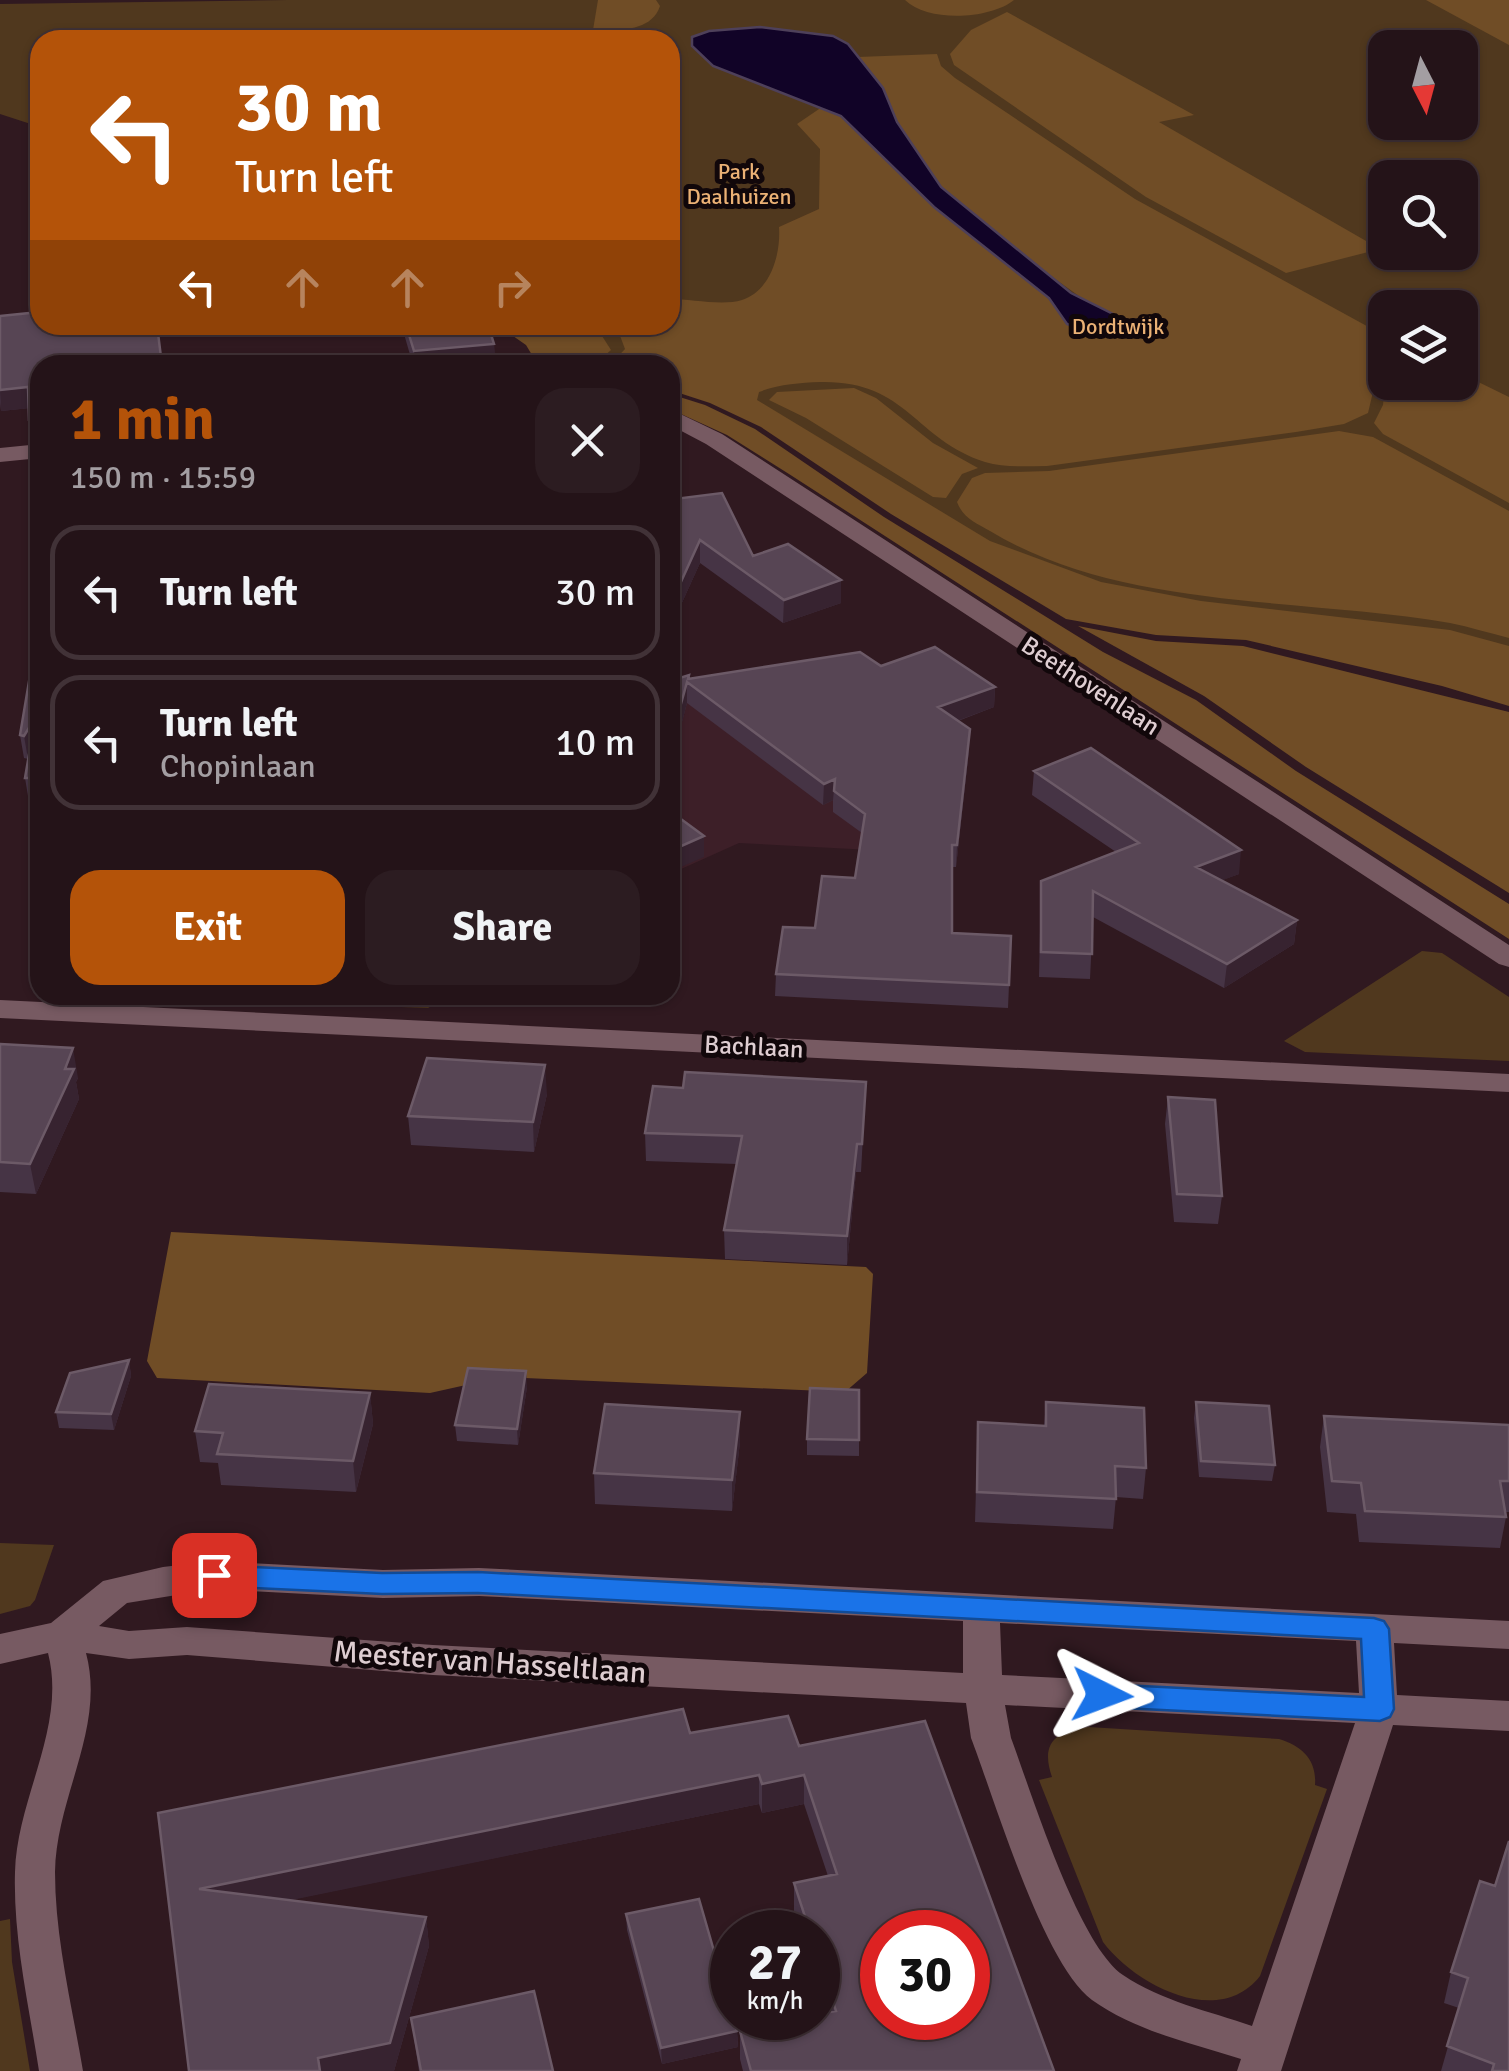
<!DOCTYPE html>
<meta charset="utf-8">
<style>
body{margin:0;font-family:Signika,sans-serif;background:#2c1c21;color:#f1f3f6;height:100vh;display:flex;flex-direction:column;font-size:38px;white-space:nowrap}
*{box-sizing:border-box;margin:0}
p{font-size:32px;color:#a39ea2}
.icon{flex:none;width:55px;height:55px;fill:none;stroke:currentColor;stroke-width:2;stroke-linecap:round;stroke-linejoin:round}
.map{position:relative;flex:1;overflow:hidden}
.sheet{position:absolute;left:30px;top:355px;width:650px;height:650px;display:flex;flex-direction:column;background:#241318;border-radius:30px;box-shadow:0 2px 8px #0004,0 0 0 2px #413237}
.sheet>*{flex:none}
.banner{position:absolute;left:30px;top:30px;width:650px;height:305px;border-radius:30px;box-shadow:0 2px 8px #0004,0 0 0 2px #413237;background:#b45309;color:#fff;overflow:hidden}
.needle{width:65px;rotate:174deg}
.controls{position:absolute;left:1368px;top:30px;display:grid;gap:20px}
.controls a{display:grid;place-items:center;width:110px;height:110px;border-radius:20px;background:#241318;box-shadow:0 2px 8px #0004,0 0 0 2px #413237;font-size:50px}
.speed{position:absolute;left:710px;top:1910px;display:flex;gap:20px;font-size:50px;font-weight:700;text-align:center}
.speed>*{display:grid;place-content:center;width:130px;height:130px;border-radius:50%;background:#241318;box-shadow:0 2px 8px #0004,0 0 0 2px #413237;line-height:1}
.speed small{font-size:25px;font-weight:400}
.speed .limit{border:15px solid #d22;background:#fff;color:#111}
.pin{position:absolute;display:grid;place-items:center;width:85px;height:85px;color:#fff;margin:-42px;border-radius:20px;box-shadow:0 5px 15px #0006}
.me{position:absolute;width:110px;margin:-55px;rotate:93deg;stroke-linejoin:round;filter:drop-shadow(0 0 8px #0008)}
.turn{display:flex;align-items:center;gap:35px;height:210px;padding:0 40px;font-size:45px}
.turn .icon{width:130px;height:130px;stroke-width:2.5}
.turn b{display:block;font-size:70px;line-height:85px}
.lanes{display:flex;align-items:center;height:95px;padding:0 40px;background:#0003;justify-content:center;gap:50px;direction:ltr}
.lanes .off{opacity:.35}
.round{display:grid;place-items:center;flex:none;width:105px;height:105px;border-radius:30px;background:#2c1c21}
.headline{display:flex;align-items:center;justify-content:space-between;height:170px;padding:0 40px}
h1{font-size:60px;font-weight:700;line-height:75px;color:#b45309}
.cta{display:flex;gap:20px;margin-top:auto;padding:20px 40px}
.cta a{flex:1;height:115px;border-radius:30px;background:#b45309;color:#fff;font-size:40px;font-weight:700;line-height:115px;text-align:center}
.cta a+a{background:#2c1c21;color:#f1f3f6}
ul{padding:0;list-style:none}
li{display:flex;align-items:center;gap:30px;height:135px;margin:0 20px 15px;padding:0 20px;border:5px solid #413237;border-radius:30px}
li div{flex:1}
li b{display:block;font-size:38px}
li em{font-style:normal}
.map>svg:first-child{display:block}
.built{fill:#3d1f28}
.green{fill:#50381e;fill-rule:evenodd}
.forest{fill:#704d26}
.water{fill:#110327;stroke:#4e405a;stroke-width:2.5}
.lines{fill:none;stroke-linecap:round;stroke-linejoin:round}
.minor{fill:#775a62;fill-rule:evenodd}
.wall{fill:#463445}
.shaded-wall{fill:#372330}
.building{fill:#574554;stroke:#6c5a67;stroke-width:2.5;fill-rule:evenodd}
.route{fill:#1a73e8;stroke:#114b97;stroke-width:2.5}
.labels{text-anchor:middle;stroke-width:10;stroke-linejoin:round;paint-order:stroke}
.far-park-label{font-size:22px;fill:#ebb175;stroke:#11070a}
.street-label{font-size:25px;fill:#decdd1;stroke:#11070a}
.near-street-label{font-size:30px;fill:#decdd1;stroke:#11070a}
</style>
<div class="map">
<svg width="1509" height="2071" viewBox="0 0 1509 2071">
<rect width="100%" height="100%" fill="#301920"/>
<path class="built" d="M670 688 947 854 739 843 670 874Z"/>
<path class="green" d="M288 0H1509V663L1045 585 670 365H602L502 325H670V40H40V127L0 114V4ZM1385 48H1460V122H1385ZM1385 178H1460V252H1385ZM1385 308H1460V382H1385Z
M1422 951 1442 953 1509 997V1061L1305 1052 1284 1041Z
M63 995H234L207 1000 205 1006 60 999Z
M323 995H448V996L428 1008 347 1005Z
M0 1543 54 1545 35 1600 30 1606 0 1614Z
M1089 1727 1279 1739C1302 1746 1317 1760 1315 1785L1327 1789 1260 1976C1219 2029 1135 1985 1103 1942L1039 1780 1052 1777C1040 1742 1056 1731 1089 1727Z
M10 1919 12 1962 30 2071H0V1921Z"/>
<path class="forest" d="M598 0H656L660 6C651 33 616 30 593 30Z
M905 0H1014C991 19 928 23 905 0Z
M1426 0H1509V45Z
M1007 12 1194 115 1159 122 1380 249 1286 273 1146 197 954 65 950 54 971 30Z
M937 54 941 66 955 78 1135 199 1385 336V368L1377 375 1368 413 1344 424 1296 432 1047 466C1026 466 1004 468 985 462 914 439 907 380 820 382 799 383 779 384 759 392L757 400 990 541 1101 582 1201 601 1450 630 1509 646V706L1442 686 1246 640 1156 635 1066 619 891 514 761 427 710 403 670 390V365H610L625 349 619 333 610 325H670V299C691 299 722 306 742 300 771 291 781 253 779 227L819 209 820 149 797 124 822 107 841 116 934 207 1049 298 1067 324 1082 330 1101 331 1116 326C1061 277 991 242 941 187 906 148 890 98 858 57Z
M497 325H595L611 350 594 365H538L526 345Z
M1460 373 1509 397V503L1383 434 1374 423 1383 405 1385 383 1460 382Z
M854 388 876 398 933 443 978 468 962 474 946 498 933 497 806 418 769 400 777 392Z
M670 394 705 405 755 429 884 517 1103 652 1196 700 1296 771 1509 904V939L789 474 727 435 670 409Z
M1339 431 1373 437 1509 511V638C1489 633 1470 627 1450 623 1302 597 1122 611 990 531 976 523 963 518 957 502L972 478 985 473 1049 471Z
M1078 626 1156 641 1243 646 1509 712V893L1306 767 1204 696Z
M171 1232 866 1267 873 1274 867 1373 845 1392 502 1377 430 1393 157 1378 147 1361Z"/>
<path class="water" d="M760 27 833 36 848 44 883 88 897 122 941 187 1071 293 1121 318 1116 326 1101 331 1082 330 1067 324 1049 298 934 207 841 116 713 66 692 46V37L709 31Z"/>
<g class="lines">
<path class="minor" d="M670 409 722 434 1509 945V967L1499 964 706 444 670 425Z
M40 444V458L0 462V448Z
M0 1000 1509 1074V1092L0 1018Z
M214 1561 383 1570 479 1568 1509 1621V1649L1394 1643 1397 1695 1509 1701V1731L1393 1725 1281 2071H1237L1241 2059C1191 2043 1135 2031 1092 2000 1043 1964 995 1800 971 1738L966 1703 433 1675 187 1655 129 1659 86 1653C106 1727 56 1797 55 1872 55 1938 72 2006 83 2071H39C29 2006 13 1938 15 1872 17 1797 67 1727 48 1653L0 1664V1634L51 1623 103 1581 163 1567ZM214 1589 383 1598 479 1596 963 1621V1673L433 1645 187 1627 129 1631 99 1626 127 1603ZM1000 1623 1356 1641 1359 1693 1002 1675ZM1005 1705 1355 1723 1252 2026C1209 2011 1161 2001 1123 1975 1078 1944 1032 1794 1011 1738Z"/>
</g>
<path class="wall" d="M0 316 40 365V563L35 541 33 441 29 408 1 411 0 402Z
M404 325H488L494 344 495 365H413L404 334Z
M670 488 675 499 753 556 841 603 783 623 700 563 675 618H670Z
M40 616V801L29 802 25 778 28 759 24 758 20 735Z
M881 666 995 687 994 707 958 721 969 750 956 867H952V933L1009 985 1008 1008 775 996 776 974 855 878 862 833 833 812V800L823 805 687 703 670 767V681Z
M1034 771 1239 874 1222 880 1297 920 1294 944 1224 988 1093 917 1090 979 1039 977 1041 881 1116 852 1032 795Z
M0 1044 78 1078 76 1082 79 1099 36 1194 0 1192Z
M866 1082 861 1172H856L847 1265 725 1259 724 1230 737 1164 646 1161 645 1133 683 1088Z
M547 1094 534 1152 411 1145 408 1116Z
M1168 1097 1222 1196 1218 1224 1174 1222 1165 1124Z
M129 1360 131 1376 114 1430 59 1428 56 1412Z
M527 1387 518 1445 457 1441 455 1425Z
M859 1390V1456L807 1455V1439Z
M370 1393 373 1424 356 1492 221 1485 218 1463 200 1462 195 1431Z
M1046 1402 1146 1468 1143 1499 1116 1497 1113 1529 975 1522 978 1422 1044 1426Z
M1196 1402 1275 1465 1272 1481 1199 1477 1194 1418Z
M1324 1416 1509 1425V1512H1506V1517L1500 1548 1359 1542 1356 1514 1327 1512 1320 1447Z
M740 1442 732 1511 595 1504 594 1473Z
M690 1733 799 1746 1054 2071H743L740 2059V2031L826 2013 818 1985V1932H800L794 1912V1883L828 1876 804 1804 762 1813 759 1804 289 1900 426 1917 429 1946 394 2071H189L158 1813Z
M1495 1886 1509 2071H1441L1459 2008 1444 2003 1451 1972Z
M626 1914 737 2031 738 2047 662 2064 627 1930Z
M411 2018 553 2071H419Z"/>
<path class="shaded-wall" d="M494 344 495 365H415L414 351Z
M161 357 162 365H80V363Z
M28 387 31 408 1 411 0 390Z
M700 540V563L675 618V595Z
M35 541H40V563H39Z
M841 580V603L783 623 784 600Z
M687 682V703L670 767V744Z
M995 687 994 707 938 728V707Z
M38 713 40 726 28 759 24 736Z
M970 729 969 750 956 867 957 845Z
M835 779 833 800 823 805 824 784Z
M704 836V857L674 870 675 882 670 884V851Z
M1241 850 1239 874 1194 891 1196 867Z
M1297 920 1294 944 1224 988 1227 964Z
M73 1048 78 1078 76 1082 79 1099 36 1194 30 1164Z
M545 1065 547 1094 534 1152 533 1122Z
M857 1144 856 1172 847 1265V1236Z
M129 1360 131 1376 114 1430 111 1414Z
M526 1371 527 1387 518 1445 517 1429Z
M370 1393 373 1424 356 1492 353 1461Z
M740 1412V1442L732 1511V1480Z
M759 1775V1804L204 1918 199 1889Z
M804 1775V1804L762 1813V1784Z
M426 1917 429 1946 394 2071H320L318 2058Z
M737 2031 738 2047 662 2064 661 2048Z"/>
<path class="building" d="M40 312V325H157L161 357 80 363V365H40V423L29 420 28 387 0 390V316Z
M406 325H488L494 344 414 351Z
M40 432V541H35L31 441 40 439Z
M670 488 675 499 722 493 753 556 788 544 841 580 784 600 700 540 675 595H670Z
M40 616V724L38 713 24 736 20 735Z
M935 647 995 687 938 707 970 729 957 845H952V933L1011 936 1009 985 776 974 783 927 815 928 822 876 855 878 865 814 834 791 835 779 824 784 687 682 670 744V681L689 675 688 679 860 652 881 666Z
M34 725 40 727V778H25Z
M1091 748 1241 850 1196 867 1297 920 1227 964 1093 891 1092 954 1041 952V881L1139 843 1034 771Z
M670 811 704 836 670 851Z
M0 1044 73 1048 65 1069H74L30 1164 0 1162Z
M427 1058 545 1065 533 1122 408 1116Z
M685 1072 866 1082 862 1144H857L847 1236 724 1230 742 1136 645 1133 653 1086 683 1088Z
M1168 1097 1215 1100 1222 1196 1177 1194Z
M129 1360 111 1414 56 1412 70 1373Z
M468 1368 526 1371 517 1429 455 1425Z
M209 1384 370 1393 353 1461 217 1454 223 1433 195 1431Z
M810 1388 859 1390V1440L807 1439Z
M1046 1402 1144 1408 1146 1468 1115 1466 1116 1499 977 1492 978 1422 1046 1426Z
M1196 1402 1269 1406 1275 1465 1201 1461Z
M605 1404 740 1412 732 1480 594 1473Z
M1324 1416 1509 1425V1481H1500L1506 1517 1365 1511 1361 1483 1332 1481Z
M683 1709 690 1733 788 1716 799 1746 925 1721 1054 2071H751L740 2031 803 2018H818V2014L836 2011 818 1955V1932H810L794 1883 837 1874 804 1775 762 1784 759 1775 199 1889 426 1917 390 2043 318 2058 320 2071H189L158 1813ZM882 1932H968V2018H882Z
M1509 1841V2071H1492L1494 2064 1447 2046 1468 1978 1451 1972 1480 1881 1495 1886Z
M699 1899 737 2031 661 2048 626 1914Z
M534 1991 553 2071H421L411 2018Z"/>
<path class="route" d="M214 1565 382 1573 478 1572 1374 1618 1384 1621 1389 1629 1394 1709 1390 1717 1380 1721 1102 1707 1092 1703 1087 1695 1092 1687 1102 1684 1364 1697 1361 1639 478 1593 382 1594 214 1586 204 1583 200 1575 204 1568Z"/>
<g class="labels">
<g class="far-park-label">
<text x="739" y="179">Park<tspan x="739" dy="25">Daalhuizen</tspan></text>
<text x="1118" y="334">Dordtwijk</text>
</g>
<g class="street-label">
<text transform="translate(1091 685) rotate(33)" y="9">Beethovenlaan</text>
<text transform="translate(754 1046) rotate(3)" y="9">Bachlaan</text>
</g>
<g class="near-street-label">
<text transform="translate(490 1662) rotate(4)" y="10">Meester van Hasseltlaan</text>
</g>
</g>
</svg>
<div class="controls">
<a><svg class="needle" viewBox="-14 -14 28 28"><path d="M0-13l5 13h-10z" fill="#e53935"/><path d="M0 13l5-13h-10z" fill="#a39ea2"/></svg></a>
<a><svg class="icon" aria-label="search" viewBox="0 0 24 24"><circle cx="10" cy="10" r="6"/><path d="M15 15l6 6"/></svg></a>
<a><svg class="icon" aria-label="layers" viewBox="0 0 24 24"><path d="M12 4l9 5-9 5-9-5zM3 14l9 5 9-5"/></svg></a>
</div>
<div class="speed"><div>27<small>km/h</small></div><div class="limit">30</div></div>
<div class="pin" style="left:214px;top:1575px;background:#d93025"><svg class="icon" aria-label="arrive" viewBox="0 0 24 24"><path d="M6 21V4h12l-3 4 3 4H6"/></svg></div>
<svg class="me" style="left:1102px;top:1695px" viewBox="-20 -20 40 40"><path d="M0-17L14 15 0 8-14 15z" fill="#1a73e8" stroke="#fff" stroke-width="4"/></svg>
<div class="banner">
<div class="turn"><svg class="icon" aria-label="left" viewBox="0 0 24 24"><path d="M17 20v-9H6M10 6l-5 5 5 5"/></svg><div><b>30 m</b>Turn left</div></div>
<div class="lanes"><svg class="icon" aria-label="left" viewBox="0 0 24 24"><path d="M17 20v-9H6M10 6l-5 5 5 5"/></svg><svg class="icon off" aria-label="ahead" viewBox="0 0 24 24"><path d="M12 20V5M6 11l6-6 6 6"/></svg><svg class="icon off" aria-label="ahead" viewBox="0 0 24 24"><path d="M12 20V5M6 11l6-6 6 6"/></svg><svg class="icon off" aria-label="right" viewBox="0 0 24 24"><path d="M7 20v-9h11M14 6l5 5-5 5"/></svg></div>
</div>
<section class="sheet">
<div class="headline"><div><h1>1 min</h1><p>150 m · 15:59</p></div><a class="round"><svg class="icon" aria-label="close" viewBox="0 0 24 24"><path d="M6 6l12 12M18 6L6 18"/></svg></a></div>
<ul>
<li><svg class="icon" aria-label="left" viewBox="0 0 24 24"><path d="M17 20v-9H6M10 6l-5 5 5 5"/></svg><div><b>Turn left</b></div><em>30 m</em></li>
<li><svg class="icon" aria-label="left" viewBox="0 0 24 24"><path d="M17 20v-9H6M10 6l-5 5 5 5"/></svg><div><b>Turn left</b><p>Chopinlaan</p></div><em>10 m</em></li>
</ul>
<div class="cta"><a>Exit</a><a>Share</a></div>
</section>
</div>
